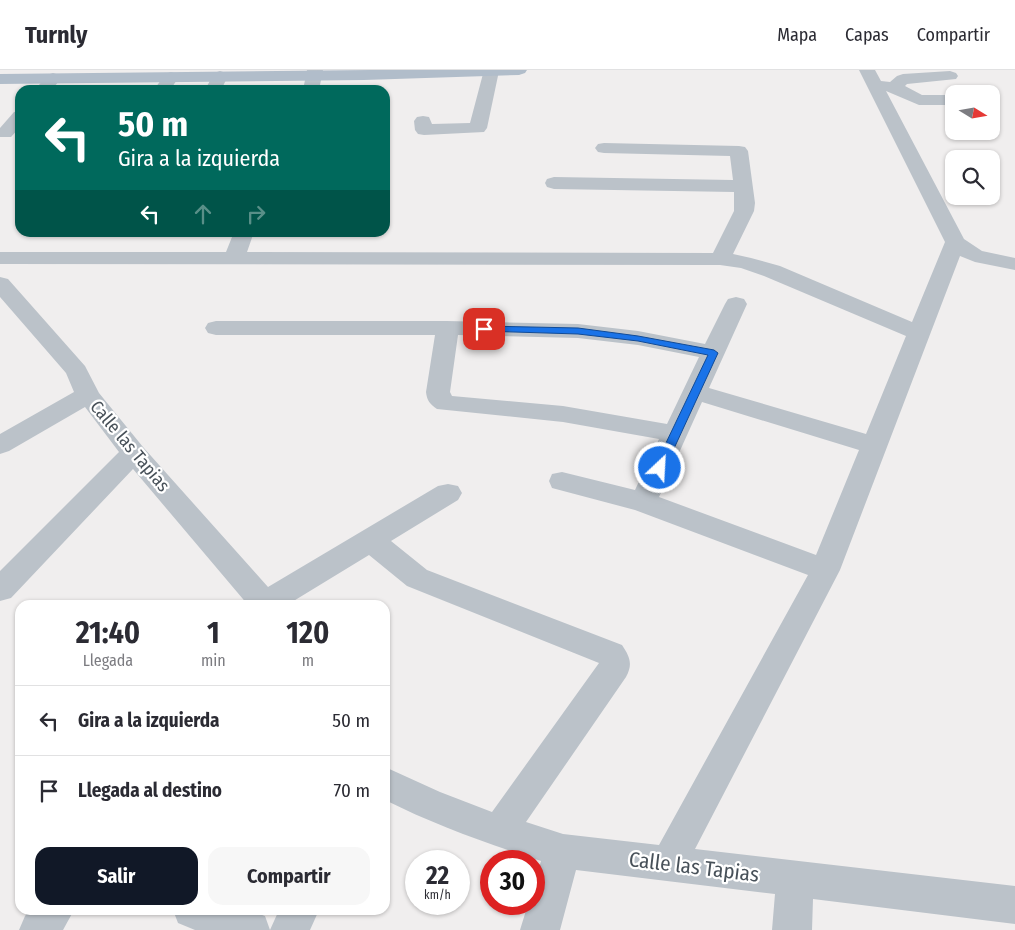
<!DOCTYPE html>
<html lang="es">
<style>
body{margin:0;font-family:"Fira Sans Condensed",sans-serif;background:#f7f7f7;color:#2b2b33;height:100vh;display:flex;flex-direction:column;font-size:19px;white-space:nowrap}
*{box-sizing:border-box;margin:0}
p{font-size:16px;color:#7c7c81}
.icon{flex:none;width:28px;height:28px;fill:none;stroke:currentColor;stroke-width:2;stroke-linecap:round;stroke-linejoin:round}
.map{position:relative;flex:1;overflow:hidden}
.details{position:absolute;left:15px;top:530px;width:375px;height:315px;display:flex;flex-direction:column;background:#fff;border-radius:15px;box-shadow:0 1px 4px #0004}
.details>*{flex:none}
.top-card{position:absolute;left:15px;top:15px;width:375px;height:152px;border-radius:15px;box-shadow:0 1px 4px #0004;background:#00695c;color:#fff;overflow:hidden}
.needle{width:32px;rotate:101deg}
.buttons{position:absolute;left:945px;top:15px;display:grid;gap:10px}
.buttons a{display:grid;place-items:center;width:55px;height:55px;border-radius:10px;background:#fff;box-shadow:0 1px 4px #0004;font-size:25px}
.speed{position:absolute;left:405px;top:780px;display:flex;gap:10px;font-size:25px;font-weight:700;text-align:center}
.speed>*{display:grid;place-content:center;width:65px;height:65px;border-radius:50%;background:#fff;box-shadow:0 1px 4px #0004;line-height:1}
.speed small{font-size:12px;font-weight:400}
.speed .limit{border:8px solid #d22;background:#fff;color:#111}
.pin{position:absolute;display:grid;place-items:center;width:42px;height:42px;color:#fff;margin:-21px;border-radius:10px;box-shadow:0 2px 8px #0006}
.me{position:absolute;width:55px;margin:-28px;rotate:25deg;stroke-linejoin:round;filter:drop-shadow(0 0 4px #0008)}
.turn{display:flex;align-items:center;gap:18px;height:105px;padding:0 20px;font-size:22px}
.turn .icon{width:65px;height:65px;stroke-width:2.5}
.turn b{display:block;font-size:35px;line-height:42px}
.lanes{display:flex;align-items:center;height:48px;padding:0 20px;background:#0003;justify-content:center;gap:25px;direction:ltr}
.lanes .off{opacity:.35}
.eta{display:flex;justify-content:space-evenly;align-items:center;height:85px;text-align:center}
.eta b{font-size:30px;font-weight:700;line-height:35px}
.action{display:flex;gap:10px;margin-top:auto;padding:10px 20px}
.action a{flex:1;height:58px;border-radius:15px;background:#111827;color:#fff;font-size:20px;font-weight:700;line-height:58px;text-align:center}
.action a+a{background:#f7f7f7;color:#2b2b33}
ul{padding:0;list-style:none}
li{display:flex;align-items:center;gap:15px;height:70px;padding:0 20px;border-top:1px solid #e1e1e2}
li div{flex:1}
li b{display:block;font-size:19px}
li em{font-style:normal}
header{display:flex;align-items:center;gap:30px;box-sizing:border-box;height:70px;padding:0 25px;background:#fff;border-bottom:1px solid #e1e1e2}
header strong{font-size:24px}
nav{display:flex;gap:28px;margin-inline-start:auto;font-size:18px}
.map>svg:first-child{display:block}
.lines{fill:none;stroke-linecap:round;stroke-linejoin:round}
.minor{fill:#bbc2c9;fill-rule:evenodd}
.major{fill:#b1bdca;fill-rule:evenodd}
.route{fill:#1a73e8;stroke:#114b97}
.labels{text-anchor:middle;stroke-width:4.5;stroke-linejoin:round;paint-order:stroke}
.street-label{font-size:18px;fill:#485159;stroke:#fff}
.near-street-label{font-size:21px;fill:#485159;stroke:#fff}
</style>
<header>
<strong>Turnly</strong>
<nav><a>Mapa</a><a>Capas</a><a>Compartir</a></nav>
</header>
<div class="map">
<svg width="1015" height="860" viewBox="0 0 1015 860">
<rect width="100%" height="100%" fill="#f0eeee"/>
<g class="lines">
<path class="minor" d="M307 0H323L319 20H303Z
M484 0 499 1 487 58 484 62 424 65 418 64 415 60 414 51 417 47 423 46 429 47 432 54 470 53Z
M859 0H875L881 11 890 12 897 6 903 4 950 1 956 3 958 6 956 9 907 14 905 16 922 25H954V35H919L886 21 964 169 982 181 1015 188V200L975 192 960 186 840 500 695 779 1015 816V854L813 829 812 860H772L775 824 576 800 560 860H520L528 834H534V816L541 791C488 774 435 755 385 730V697L440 722 492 742 599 593 407 516 369 485 287 535H248L133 399 11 528 0 531V501L119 382 85 337 9 381 0 384V364L74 322 66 303 0 227V207L8 209 85 296 99 323 143 377 268 517 438 416 448 414 458 416 462 423 458 430 391 471 427 500 622 575C630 587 633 594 626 607L526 752 563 764 659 775 808 505 635 440 552 418 549 411 552 404 562 402 635 420 659 369 563 352 437 339C430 334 427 331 426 322L435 265H216L208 263 205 258 208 253 216 251H447L578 254 638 261 705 274 725 234 728 229 736 227 744 229 747 234 709 318 866 364 906 266 764 206 741 198 720 195 0 194V182H226L234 162H254L247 182 713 183 734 141V122L554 119 547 117 545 113 547 109 554 107 733 110 730 86 604 83 598 82 595 78 598 74 604 73 739 76 745 77 748 81 755 133 754 141 733 184 751 188 780 196 912 252 945 172ZM458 265 578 268 638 275 699 287 667 354 563 336 452 326 450 322ZM702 332 859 380 816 485 659 427Z
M220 1 226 3 228 6 221 20H205L214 3Z
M171 2 177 4 179 7 170 20H154L165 4Z
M53 3 59 5 61 8 52 20H35L47 5Z
M20 41V57L11 67H0V58L14 42Z
M30 840H74L63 860H19L25 846Z
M173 840H249L265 846 270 860 279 840H319L310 860H195L178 853Z"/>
<path class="major" d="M370 0H527L525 3 519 5 364 10 0 14V4Z"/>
</g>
<path class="route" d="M484 256 578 258 638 266 714 280 718 283 665 398 660 402 654 398 708 285 638 271 578 264 481 261 480 259Z"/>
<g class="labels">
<g class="street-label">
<text transform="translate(130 376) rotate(50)" y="6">Calle las Tapias</text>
</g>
<g class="near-street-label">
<text transform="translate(694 797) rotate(7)" y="7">Calle las Tapias</text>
</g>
</g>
</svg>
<div class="buttons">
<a><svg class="needle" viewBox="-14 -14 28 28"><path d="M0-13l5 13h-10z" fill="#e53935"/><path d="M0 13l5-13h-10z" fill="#7c7c81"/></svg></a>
<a><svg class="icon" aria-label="search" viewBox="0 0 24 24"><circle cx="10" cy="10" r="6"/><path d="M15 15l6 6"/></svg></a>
</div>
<div class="speed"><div>22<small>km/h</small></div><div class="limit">30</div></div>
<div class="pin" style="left:484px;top:259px;background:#d93025"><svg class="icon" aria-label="arrive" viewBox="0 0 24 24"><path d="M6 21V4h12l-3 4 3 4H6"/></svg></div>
<svg class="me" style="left:660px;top:398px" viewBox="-20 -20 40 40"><circle r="17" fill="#1a73e8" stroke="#fff" stroke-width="3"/><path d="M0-11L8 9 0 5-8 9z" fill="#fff"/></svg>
<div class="top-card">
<div class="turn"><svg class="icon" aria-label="left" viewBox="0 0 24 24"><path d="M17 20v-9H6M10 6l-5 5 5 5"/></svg><div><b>50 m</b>Gira a la izquierda</div></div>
<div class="lanes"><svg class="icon" aria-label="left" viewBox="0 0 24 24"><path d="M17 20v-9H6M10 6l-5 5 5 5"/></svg><svg class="icon off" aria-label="ahead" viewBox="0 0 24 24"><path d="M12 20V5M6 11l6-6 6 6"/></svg><svg class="icon off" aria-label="right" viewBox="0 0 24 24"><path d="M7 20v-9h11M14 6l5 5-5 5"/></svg></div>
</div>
<section class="details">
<div class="eta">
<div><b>21:40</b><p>Llegada</p></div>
<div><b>1</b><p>min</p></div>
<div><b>120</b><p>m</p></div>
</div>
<ul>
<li><svg class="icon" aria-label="left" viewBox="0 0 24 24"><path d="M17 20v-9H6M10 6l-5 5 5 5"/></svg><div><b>Gira a la izquierda</b></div><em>50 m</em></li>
<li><svg class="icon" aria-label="arrive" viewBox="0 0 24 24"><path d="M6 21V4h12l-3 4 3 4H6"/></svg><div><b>Llegada al destino</b></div><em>70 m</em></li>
</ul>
<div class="action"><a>Salir</a><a>Compartir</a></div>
</section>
</div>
